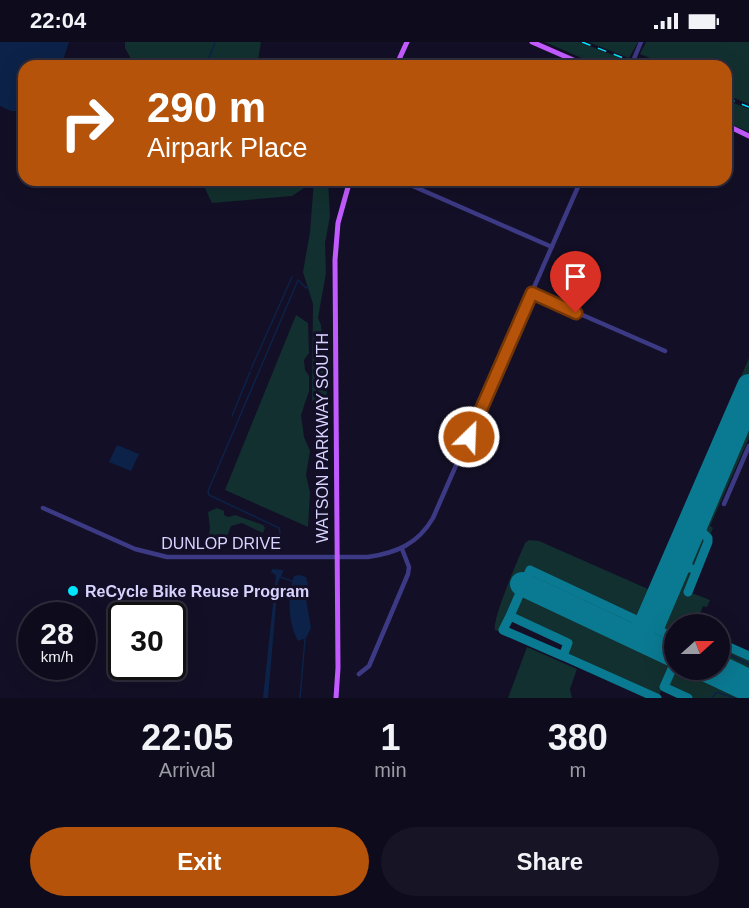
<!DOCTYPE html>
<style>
body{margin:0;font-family:Helvetica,sans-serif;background:#171425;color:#f1f3f6;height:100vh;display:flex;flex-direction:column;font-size:22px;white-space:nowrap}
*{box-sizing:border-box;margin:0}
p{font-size:20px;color:#9b9ba3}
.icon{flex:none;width:33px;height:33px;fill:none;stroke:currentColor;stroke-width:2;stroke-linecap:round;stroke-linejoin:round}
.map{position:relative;height:656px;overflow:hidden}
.drawer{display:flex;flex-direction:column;background:#0e0b1c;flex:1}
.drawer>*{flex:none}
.top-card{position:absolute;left:18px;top:18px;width:714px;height:126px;border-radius:18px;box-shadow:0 6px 24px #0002,0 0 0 2px #2e2b3b;background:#b45309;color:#fff;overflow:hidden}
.needle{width:39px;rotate:69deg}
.fabs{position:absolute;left:664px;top:572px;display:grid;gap:12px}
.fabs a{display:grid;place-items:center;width:66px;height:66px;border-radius:50%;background:#0e0b1c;box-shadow:0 6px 24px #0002,0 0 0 2px #2e2b3b;font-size:30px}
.speed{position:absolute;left:18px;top:560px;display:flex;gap:12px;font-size:30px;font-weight:700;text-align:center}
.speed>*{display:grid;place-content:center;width:78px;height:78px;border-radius:50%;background:#0e0b1c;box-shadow:0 6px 24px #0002,0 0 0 2px #2e2b3b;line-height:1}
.speed small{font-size:15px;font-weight:400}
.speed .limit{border:3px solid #111;border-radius:9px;background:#fff;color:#111}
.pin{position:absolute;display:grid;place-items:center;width:51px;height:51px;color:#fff;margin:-62px -26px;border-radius:50% 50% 50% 0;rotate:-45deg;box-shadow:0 0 6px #0007}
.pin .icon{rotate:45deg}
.me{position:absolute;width:66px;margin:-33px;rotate:24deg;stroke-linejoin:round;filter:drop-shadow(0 0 4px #0008)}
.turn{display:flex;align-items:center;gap:21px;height:126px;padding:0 30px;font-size:27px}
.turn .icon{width:78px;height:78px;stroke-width:2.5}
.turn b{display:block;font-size:42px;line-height:51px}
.eta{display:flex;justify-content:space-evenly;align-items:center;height:102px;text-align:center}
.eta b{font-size:36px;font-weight:700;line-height:42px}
.button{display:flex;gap:12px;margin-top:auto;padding:12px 30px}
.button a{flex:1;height:69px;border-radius:36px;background:#b45309;color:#fff;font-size:24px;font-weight:700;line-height:69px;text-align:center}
.button a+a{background:#171425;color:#f1f3f6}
.status{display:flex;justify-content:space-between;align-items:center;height:42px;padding:0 30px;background:#0e0b1c;direction:ltr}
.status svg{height:16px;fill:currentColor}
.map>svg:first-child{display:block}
.green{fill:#12302f}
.water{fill:#0c2248}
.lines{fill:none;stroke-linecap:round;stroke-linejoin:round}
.stream{stroke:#0c2248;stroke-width:1.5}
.taxiway{stroke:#0a7a92;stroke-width:9}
.runway{stroke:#0a7a92;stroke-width:24}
.minor{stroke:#3d3a85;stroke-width:4.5}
.major{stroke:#c25bff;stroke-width:5}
.rail{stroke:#00e5ff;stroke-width:1.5;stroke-dasharray:9 8;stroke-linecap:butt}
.route-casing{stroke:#753606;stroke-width:15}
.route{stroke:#b45309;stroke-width:10}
.poi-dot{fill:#00e5ff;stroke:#130f26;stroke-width:2}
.labels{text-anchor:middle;stroke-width:6;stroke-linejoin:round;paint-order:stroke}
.street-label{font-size:16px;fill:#d9d4ff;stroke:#130f26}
.poi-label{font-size:16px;font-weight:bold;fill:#d9d4ff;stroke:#130f26;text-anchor:start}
</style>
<div class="status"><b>22:04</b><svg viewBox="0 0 49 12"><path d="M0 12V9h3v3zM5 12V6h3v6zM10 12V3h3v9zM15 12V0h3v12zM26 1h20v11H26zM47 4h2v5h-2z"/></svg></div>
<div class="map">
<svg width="749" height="656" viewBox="0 0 749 656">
<rect width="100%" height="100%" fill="#130f26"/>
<path class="green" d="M125 0H261L257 24H135L125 6Z
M545 0H579L629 19 626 24H600Z
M588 0H638L629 16Z
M646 0H749V62L726 53V24H669L640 12Z
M726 58 749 67V90L726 80Z
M201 138H306L304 146 292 154 212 161Z
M314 138H328L330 174 325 201 326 231 318 276 321 283 327 353 312 359 313 262 303 230 310 190Z
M296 273 308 281 309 311 304 318 305 328 309 334V349L301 373 304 395 310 409 306 433 310 451 308 485 225 448Z
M749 316V396L710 484 713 486 708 497 706 496 684 548 710 558 707 565 703 564 698 577 690 574 687 582H675V627H720V602L749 615V656H691L663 644 658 656H646L563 618 570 600 509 573 501 590 495 588C492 577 519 515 525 501L529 498 539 499 648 547Z
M217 466 224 469V473L228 475 235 473 263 483 265 486 263 491 242 481 231 484 224 502 208 500 210 486 208 470Z
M527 605 577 627 570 647 572 656H508Z"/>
<path class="water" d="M0 0H69L61 24H24V69H11L0 64Z
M117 403 139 412 131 429 109 420Z
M272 527 283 528V530L278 540 268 656H263L276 533 271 530Z
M299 533 306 535 308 543 306 557 311 586 306 596 298 599C288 581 287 553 294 534Z"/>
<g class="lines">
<path class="stream" d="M206 24 215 0
M251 327 292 235
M232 374 250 330
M282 501 279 486 209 453 208 449 298 238 306 246 308 245
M280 535 292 539
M726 611 744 620
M743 621 744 620 749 622
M300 656 305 597
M712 656 717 650 734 656"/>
<path class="taxiway" d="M722 406 734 411
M673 519 690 526
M688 550 708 500V496L701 489
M510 574 503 588 563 614 568 601 510 574 530 528 675 596
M659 588 749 377
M720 601 749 614
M563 614 657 656
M720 617 749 631
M675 620 664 645 688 656"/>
<path class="runway" d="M522 542 675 614
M645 584 749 344
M704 627 749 648"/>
<path class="minor" d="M631 24 641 0
M399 138 552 205
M532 251 665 309
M724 462 749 404
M43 466 135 507 167 515H368C396 511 418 502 433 476L581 138
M359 632 369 624 408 532 409 525 402 507"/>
<path class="major" d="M532 0 587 24
M396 24 407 0
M726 83 749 94
M336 656 338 626 335 218 338 181 350 138"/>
<path class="rail" d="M582 0 644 24
M726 56 749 65"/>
</g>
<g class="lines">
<g class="route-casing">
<path id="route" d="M469 395 532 251 576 271"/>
</g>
<use href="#route" class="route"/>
</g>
<circle class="poi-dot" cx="73" cy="549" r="6"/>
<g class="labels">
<g class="street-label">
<text transform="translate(322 396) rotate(-90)" y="6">WATSON PARKWAY SOUTH</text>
<text x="221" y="507">DUNLOP DRIVE</text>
</g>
<g class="poi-label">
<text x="85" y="555">ReCycle Bike Reuse Program</text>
</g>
</g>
</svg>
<div class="fabs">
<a><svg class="needle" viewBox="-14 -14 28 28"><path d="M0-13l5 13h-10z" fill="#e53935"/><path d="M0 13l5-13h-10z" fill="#9b9ba3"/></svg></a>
</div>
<div class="speed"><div>28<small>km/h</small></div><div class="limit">30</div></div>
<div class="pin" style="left:576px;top:271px;background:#d93025"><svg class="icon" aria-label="arrive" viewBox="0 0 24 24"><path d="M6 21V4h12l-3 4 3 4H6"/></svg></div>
<svg class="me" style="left:469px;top:395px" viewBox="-20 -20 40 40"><circle r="17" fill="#b45309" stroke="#fff" stroke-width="3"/><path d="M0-11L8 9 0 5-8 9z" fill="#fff"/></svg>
<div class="top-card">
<div class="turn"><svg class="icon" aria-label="right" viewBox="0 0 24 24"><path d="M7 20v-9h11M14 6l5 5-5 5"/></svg><div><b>290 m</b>Airpark Place</div></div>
</div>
</div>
<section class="drawer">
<div class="eta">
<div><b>22:05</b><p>Arrival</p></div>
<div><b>1</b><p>min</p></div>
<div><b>380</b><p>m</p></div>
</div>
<div class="button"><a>Exit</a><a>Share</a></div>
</section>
